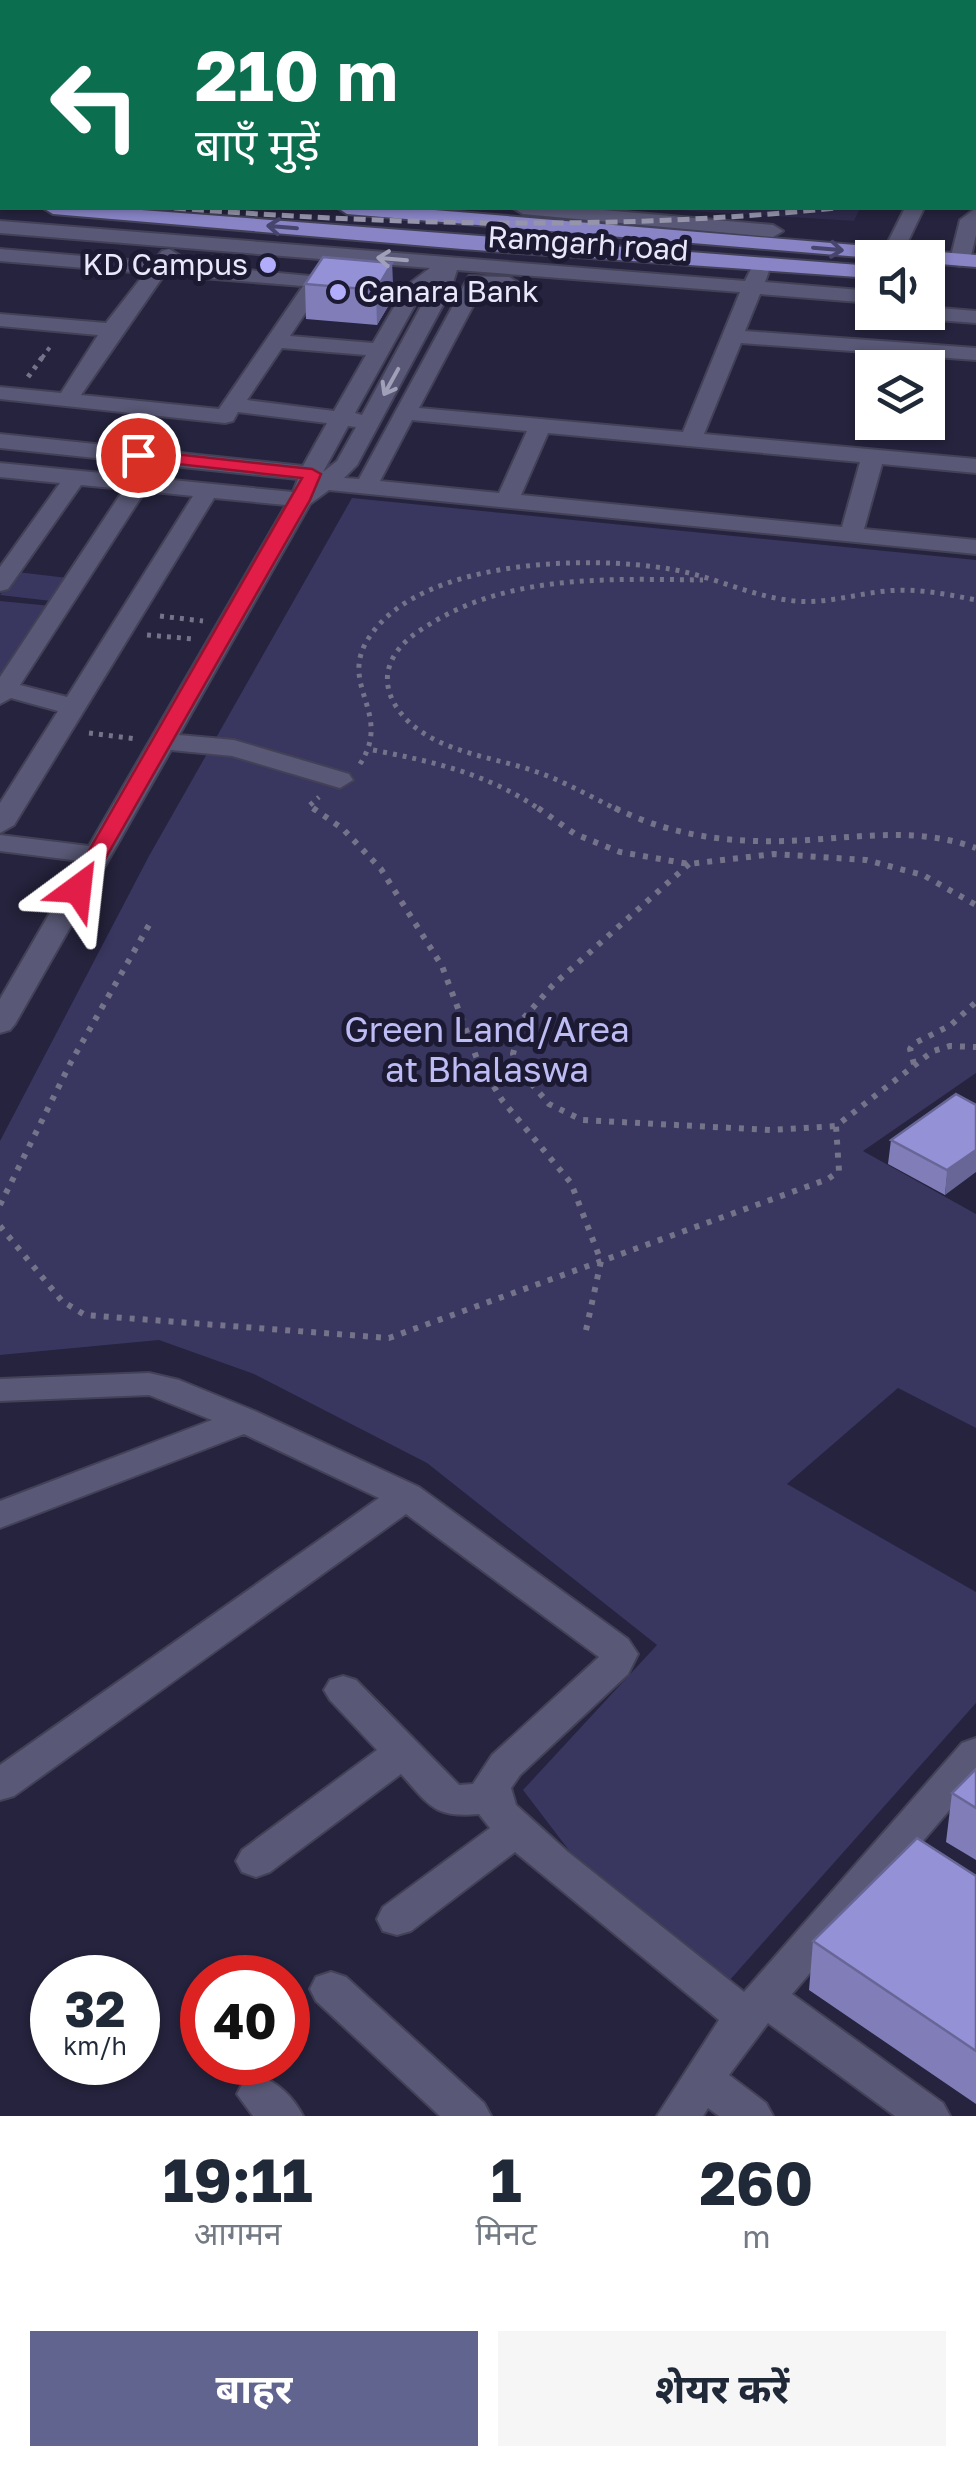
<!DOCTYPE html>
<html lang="hi">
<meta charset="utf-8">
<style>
body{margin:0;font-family:"Golos Text","Noto Sans Devanagari",sans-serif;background:#f6f6f7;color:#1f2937;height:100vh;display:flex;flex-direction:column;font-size:38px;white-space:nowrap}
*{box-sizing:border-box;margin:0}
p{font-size:32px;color:#747a83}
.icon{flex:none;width:55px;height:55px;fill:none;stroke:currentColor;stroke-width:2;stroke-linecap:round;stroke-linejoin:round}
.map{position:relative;height:2116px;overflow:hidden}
.side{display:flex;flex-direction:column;background:#fff;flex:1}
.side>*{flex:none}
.hud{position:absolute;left:0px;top:0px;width:978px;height:210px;box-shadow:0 2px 8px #0004;background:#0b6e4f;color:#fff;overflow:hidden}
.fabs{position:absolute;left:855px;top:240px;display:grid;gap:20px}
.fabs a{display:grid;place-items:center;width:90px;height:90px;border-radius:0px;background:#fff;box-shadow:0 2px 8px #0004;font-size:50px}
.speed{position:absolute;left:30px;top:1955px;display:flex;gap:20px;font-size:50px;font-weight:700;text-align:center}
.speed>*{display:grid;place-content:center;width:130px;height:130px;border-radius:50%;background:#fff;box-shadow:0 2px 8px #0004;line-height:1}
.speed small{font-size:25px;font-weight:400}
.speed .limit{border:15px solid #d22;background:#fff;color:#111}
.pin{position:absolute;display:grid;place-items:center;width:85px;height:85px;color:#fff;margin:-42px;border:5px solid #fff;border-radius:50%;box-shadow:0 2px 10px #0007}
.me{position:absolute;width:110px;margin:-55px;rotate:30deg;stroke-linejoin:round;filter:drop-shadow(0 0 8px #0008)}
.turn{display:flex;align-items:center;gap:35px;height:210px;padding:0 30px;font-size:45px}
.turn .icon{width:130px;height:130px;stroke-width:2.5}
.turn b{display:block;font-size:70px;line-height:85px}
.eta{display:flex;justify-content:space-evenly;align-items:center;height:170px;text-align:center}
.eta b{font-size:60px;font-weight:700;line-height:70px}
.cta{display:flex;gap:20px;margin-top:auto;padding:20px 30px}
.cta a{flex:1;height:115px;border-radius:0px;background:#61648f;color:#fff;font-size:40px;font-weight:700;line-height:115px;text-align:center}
.cta a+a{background:#f6f6f7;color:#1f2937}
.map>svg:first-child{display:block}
.built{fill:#2e2b4c}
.green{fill:#39365f}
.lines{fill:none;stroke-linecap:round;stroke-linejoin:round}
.minor-casing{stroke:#434157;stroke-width:4}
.major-casing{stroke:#434157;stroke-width:4}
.path-far2{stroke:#74738a;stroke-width:4;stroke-dasharray:4 5;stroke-linecap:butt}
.path-far1{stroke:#74738a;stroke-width:5;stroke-dasharray:4 6;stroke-linecap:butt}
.path{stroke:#74738a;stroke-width:6;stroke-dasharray:5 8;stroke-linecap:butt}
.minor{fill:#595876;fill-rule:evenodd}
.major{fill:#8884c6;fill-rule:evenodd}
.rail{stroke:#9594aa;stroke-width:5;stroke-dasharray:12 6;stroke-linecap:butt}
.wall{fill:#807db9}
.shaded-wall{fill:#686696}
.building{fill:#9591d7;stroke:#686696;stroke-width:2.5}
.oneway{stroke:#47446e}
.oneway2{stroke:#a0a0b8}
.route{fill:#e11d48;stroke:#92132f;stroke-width:2.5}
.poi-dot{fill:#b1adfa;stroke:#1c1a33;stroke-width:4}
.labels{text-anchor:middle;stroke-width:10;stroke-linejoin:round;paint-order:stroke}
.far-street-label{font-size:30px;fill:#e8e8fa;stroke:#1c1a33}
.far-poi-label{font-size:30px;fill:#e8e8fa;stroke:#1c1a33;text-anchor:end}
.park-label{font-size:35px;fill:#bebcf4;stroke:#1c1a33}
</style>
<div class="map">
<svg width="976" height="2116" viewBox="0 0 976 2116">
<rect width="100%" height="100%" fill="#25233d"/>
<path class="built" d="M642 208H860L854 221Z"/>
<path class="green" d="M352 498 976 560V1073L863 1151 976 1214V1428L898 1388 787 1484 976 1592V1703L729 1981 571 1853 523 1790 657 1645 427 1463 254 1374 159 1340 0 1355V1141L149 856Z
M17 572 68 578 51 601 0 595Z
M0 601 52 606 0 679Z"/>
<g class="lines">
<g class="minor-casing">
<path id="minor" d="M695 0H752L753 2H696Z
M946 0H962V2H946Z
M976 143V160L975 161V144Z
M0 152 2 153V165L0 164Z
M513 208H581L773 225 783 231 773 237 523 214Z
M905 208H924L900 258H884L882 254Z
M976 208V235L970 260 960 266 953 264 950 260 960 220Z
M0 221 745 281 752 267 759 265 769 271 765 282 872 291V303L760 294 745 331 976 348V360L741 343 704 434 976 459V473L882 464 864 529 976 540V554L329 490 310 504 179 735 234 740 349 774 353 780 340 788 232 756 171 750 15 1024 10 1030 0 1033V999L80 861 0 851V835L89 846 286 505 214 498 14 825 0 833V803L58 711 11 698 0 704V677L124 489 81 485 8 589 0 591V567L60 483 0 477V463L293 492 298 479 0 448V434L303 466 327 423 238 412 233 421 225 423 0 399V387L61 393 98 335 0 326V314L106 323 145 273 0 261V249L153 262 162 251 169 249 179 255 173 263 353 280V288H322L290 336 373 343 406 286 430 268 0 233ZM457 270 740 292 683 432 419 408 483 287 509 289 519 283 509 277 469 276 359 479 344 478 357 465 450 292ZM164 275 303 286 219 409 81 395ZM432 286 362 415 355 413 421 294ZM282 348 366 355 334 411 247 400ZM412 420 527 431 499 493 380 481ZM348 426 356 427 337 461 323 472ZM548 433 860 462 842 527 521 495ZM145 491 193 496 67 697 20 685Z
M928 307 976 311V323L911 318 901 312H928Z
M149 1373 179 1380 257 1412 419 1487 628 1639 638 1654 628 1674 520 1775 511 1788 516 1805 568 1852 744 1992 962 1743 976 1738V1779L792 1994 943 2103 950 2116H895L768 2023 729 2075 766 2103 773 2116H719L708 2108 703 2116H657L719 2020 515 1852 411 1931 397 1935 383 1931 377 1919 383 1907 490 1828 479 1814C434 1818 430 1806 401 1774L270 1872 256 1877 242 1872 236 1861 242 1850 377 1750 330 1700 324 1690 330 1680 343 1676 356 1680 459 1785 473 1784 492 1755 599 1657 406 1514 14 1796 0 1800V1765L379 1498 244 1434 0 1528V1501L212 1420 149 1395 0 1401V1379Z
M331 1972 346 1977 484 2103 491 2116H440L316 2001 310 1989 316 1977Z
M259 2076C279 2083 293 2097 303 2116H253L237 2094 244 2081Z"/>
</g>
<g class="major-casing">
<path id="major" d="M0 173H2V185H0Z
M43 208H115L872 266V278L462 249 53 214Z
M338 208H410L976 255V267L928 263V258H872L347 214Z"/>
</g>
<path class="path-far2" d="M42 358 50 347"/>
<path class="path-far1" d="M28 377 44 355
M160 616 203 621
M147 635 194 639
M89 733 137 739
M373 750C435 762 489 774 542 811
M360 764C394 712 336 685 370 636 422 559 588 555 670 569 713 576 752 597 795 601 826 604 855 594 886 591 916 588 946 594 976 600
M316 811 309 806 319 797
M620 811C593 798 566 782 537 772 495 757 445 754 410 723 393 707 381 685 391 662 399 643 418 631 435 621 515 574 613 579 703 580"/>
<path class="path" d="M313 808 343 829 381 869 442 966 477 1059 502 1100 571 1183 601 1261 585 1335
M538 808 575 834 620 852 689 864 774 854 866 860 923 875 976 905
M615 808C678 839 740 844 809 840 867 836 921 828 976 848
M689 864 553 985 521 1021 513 1054 523 1074 549 1104 582 1120 771 1130 836 1126
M914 1064 910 1049 913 1044 951 1025 976 1002
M0 1205 71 1062 149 925
M0 1226 62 1301 85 1315 389 1338 828 1179 839 1171 836 1126 933 1051 950 1046 976 1047"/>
<use href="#minor" class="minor"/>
<use href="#major" class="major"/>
<path class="rail" d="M174 208C395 225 614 231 835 208"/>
</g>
<path class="wall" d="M286 0H374L373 2H286Z
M0 88H2V147H0Z
M392 263 393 298 377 325 306 319 305 284Z
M956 1094 945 1195 888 1164 891 1140Z
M976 1769V1860L946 1842 952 1793Z
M976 1876V2104L809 1990 813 1941Z"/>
<path class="shaded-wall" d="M2 42V67L0 71V45Z
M392 263 393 298 377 325 376 290Z
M976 1150V1172L945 1195 947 1170Z"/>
<path class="building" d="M0 88H2V123H0Z
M323 257 392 263 376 290 305 284Z
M956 1094 976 1105V1150L947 1170 891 1140Z
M976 1769V1808L952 1793Z
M917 1838 976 1876V2051L813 1941Z"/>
<defs><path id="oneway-shaft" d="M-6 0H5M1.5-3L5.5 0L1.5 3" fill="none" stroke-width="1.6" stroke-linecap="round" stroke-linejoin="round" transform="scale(2.5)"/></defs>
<g class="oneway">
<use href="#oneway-shaft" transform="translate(282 227) rotate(-175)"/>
<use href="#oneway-shaft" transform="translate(828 249) rotate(5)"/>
</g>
<g class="oneway2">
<use href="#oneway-shaft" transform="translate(392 259) rotate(-175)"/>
<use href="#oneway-shaft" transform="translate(391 382) rotate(119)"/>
</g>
<path class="route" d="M138 450 312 469 321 474 310 500 88 889 78 896 67 889 302 478 132 459V452Z"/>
<g class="poi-dot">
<circle cx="268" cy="265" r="10"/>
<circle cx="338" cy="292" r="10"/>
</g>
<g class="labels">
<g class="far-street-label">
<text transform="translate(588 244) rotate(4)" y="10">Ramgarh road</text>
</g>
<g class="far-poi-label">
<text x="248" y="275">KD Campus</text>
<text x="358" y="302" text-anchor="start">Canara Bank</text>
</g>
<g class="park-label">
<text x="487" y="1042">Green Land/Area<tspan x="487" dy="40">at Bhalaswa</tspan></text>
</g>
</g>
</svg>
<div class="fabs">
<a><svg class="icon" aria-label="sound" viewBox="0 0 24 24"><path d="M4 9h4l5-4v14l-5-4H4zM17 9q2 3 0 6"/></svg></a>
<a><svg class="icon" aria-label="layers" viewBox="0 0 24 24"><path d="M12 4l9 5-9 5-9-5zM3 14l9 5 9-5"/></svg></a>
</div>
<div class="speed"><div>32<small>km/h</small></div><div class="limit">40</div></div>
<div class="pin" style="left:138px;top:455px;background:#d93025"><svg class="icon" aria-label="arrive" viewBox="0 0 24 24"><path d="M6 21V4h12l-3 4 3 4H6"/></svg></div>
<svg class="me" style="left:78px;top:889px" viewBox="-20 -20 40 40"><path d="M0-17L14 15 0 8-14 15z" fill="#e11d48" stroke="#fff" stroke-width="4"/></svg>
<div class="hud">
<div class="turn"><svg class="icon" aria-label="left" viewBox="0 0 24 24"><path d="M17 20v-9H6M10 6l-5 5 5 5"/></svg><div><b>210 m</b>बाएँ मुड़ें</div></div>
</div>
</div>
<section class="side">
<div class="eta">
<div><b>19:11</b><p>आगमन</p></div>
<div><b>1</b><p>मिनट</p></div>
<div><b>260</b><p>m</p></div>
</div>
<div class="cta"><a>बाहर</a><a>शेयर करें</a></div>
</section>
